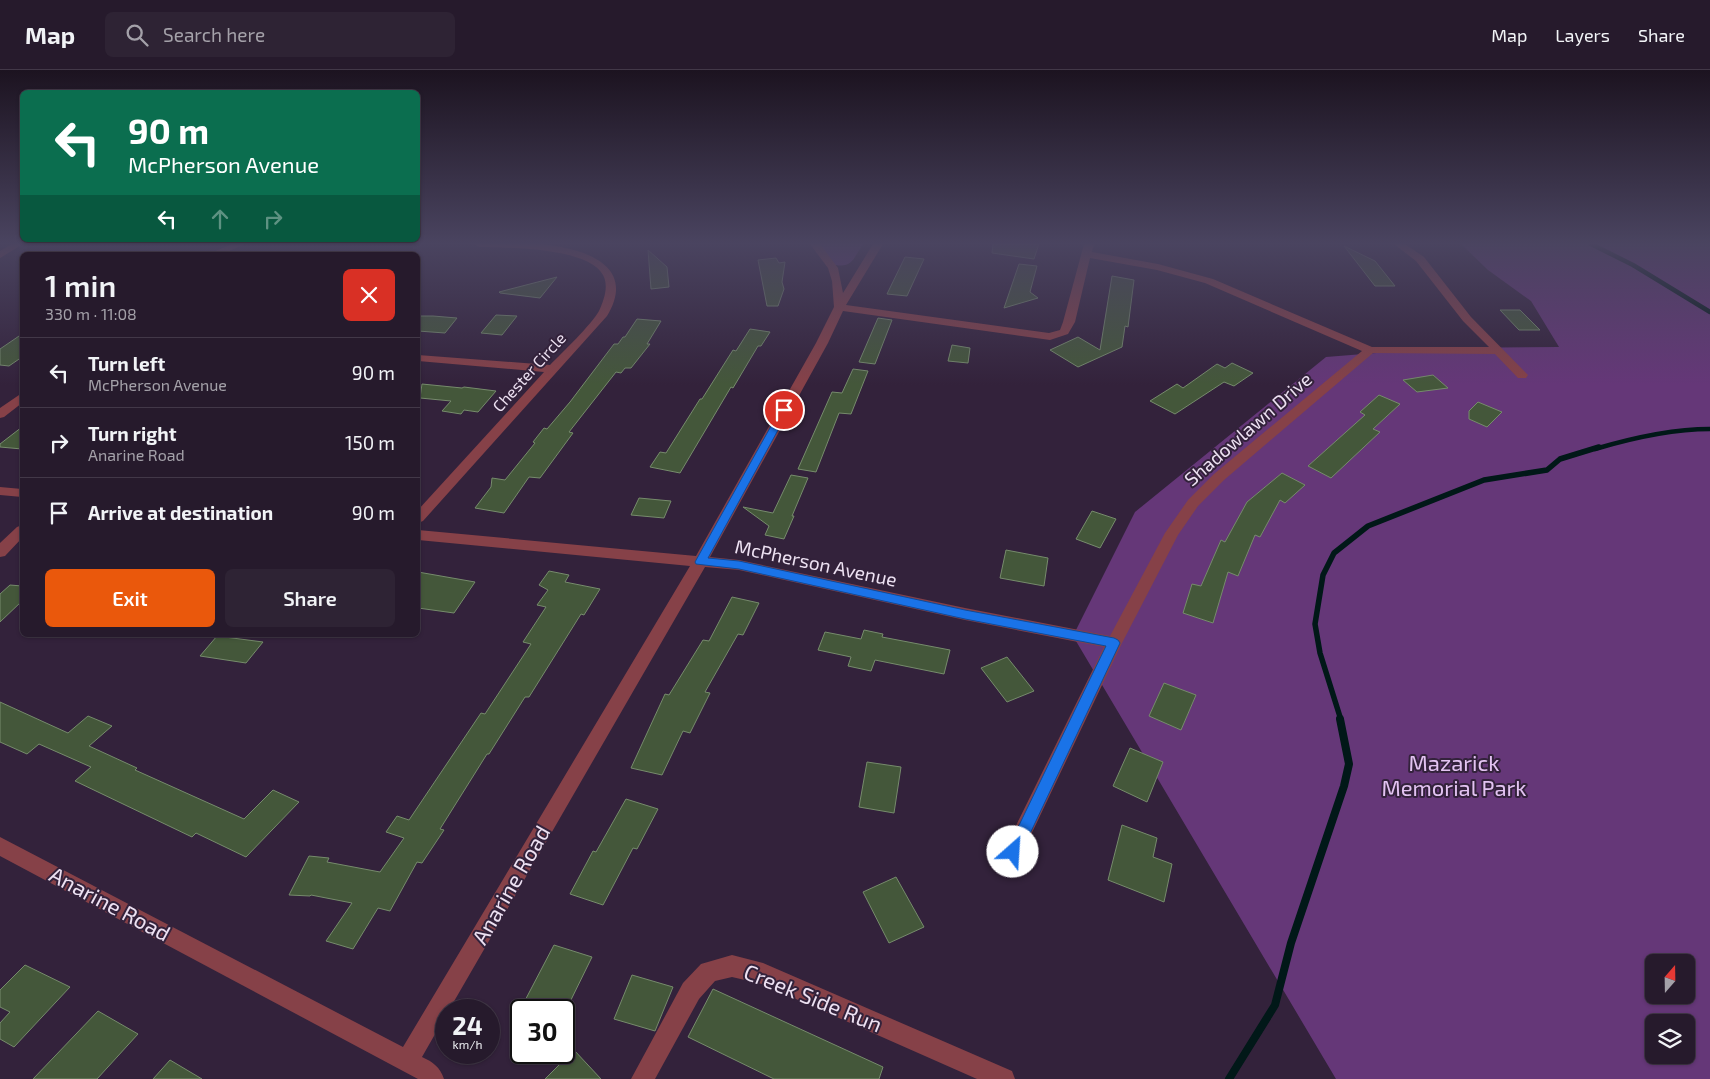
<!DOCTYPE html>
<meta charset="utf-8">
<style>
body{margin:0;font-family:"Exo 2",sans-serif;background:#2e2334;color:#f1f3f6;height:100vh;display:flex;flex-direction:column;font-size:19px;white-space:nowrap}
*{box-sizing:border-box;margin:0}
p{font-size:16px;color:#a4a1a9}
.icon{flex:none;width:28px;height:28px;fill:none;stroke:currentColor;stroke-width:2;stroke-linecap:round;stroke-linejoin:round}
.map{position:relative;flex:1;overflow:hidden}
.side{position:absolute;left:20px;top:182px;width:400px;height:385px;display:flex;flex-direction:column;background:#261a2c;border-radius:8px;box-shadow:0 1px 4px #0004,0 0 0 1px #423848}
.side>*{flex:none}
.guide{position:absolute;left:20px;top:20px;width:400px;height:152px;border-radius:8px;box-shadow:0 1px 4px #0004,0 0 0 1px #423848;background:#0b6e4f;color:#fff;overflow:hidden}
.needle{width:32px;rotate:20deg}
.buttons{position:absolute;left:1645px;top:884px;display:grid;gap:10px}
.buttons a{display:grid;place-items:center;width:50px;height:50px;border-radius:8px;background:#261a2c;box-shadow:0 1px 4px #0004,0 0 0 1px #423848;font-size:25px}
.speed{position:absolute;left:435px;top:929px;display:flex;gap:10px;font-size:25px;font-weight:700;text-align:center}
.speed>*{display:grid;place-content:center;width:65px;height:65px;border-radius:50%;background:#261a2c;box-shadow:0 1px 4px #0004,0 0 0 1px #423848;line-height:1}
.speed small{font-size:12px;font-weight:400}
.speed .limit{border:2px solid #111;border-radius:8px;background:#fff;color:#111}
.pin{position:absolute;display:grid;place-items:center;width:42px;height:42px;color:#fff;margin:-21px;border:2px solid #fff;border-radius:50%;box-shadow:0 1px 5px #0007}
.me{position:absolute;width:55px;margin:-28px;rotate:26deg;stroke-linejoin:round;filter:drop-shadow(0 0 4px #0008)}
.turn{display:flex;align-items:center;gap:18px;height:105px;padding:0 25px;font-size:22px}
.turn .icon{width:65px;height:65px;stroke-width:2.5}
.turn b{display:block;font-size:35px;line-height:42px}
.lanes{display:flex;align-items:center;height:48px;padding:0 25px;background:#0003;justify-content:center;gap:25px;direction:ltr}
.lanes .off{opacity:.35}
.round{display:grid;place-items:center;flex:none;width:52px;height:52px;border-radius:8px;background:#2e2334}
.summary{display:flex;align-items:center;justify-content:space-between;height:85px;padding:0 25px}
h1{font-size:30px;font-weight:600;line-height:38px}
.action{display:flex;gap:10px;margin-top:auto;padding:10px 25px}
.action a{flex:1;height:58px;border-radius:8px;background:#ea580c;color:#fff;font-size:20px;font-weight:600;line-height:58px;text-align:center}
.action a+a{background:#2e2334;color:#f1f3f6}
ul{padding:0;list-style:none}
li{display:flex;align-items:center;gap:15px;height:70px;padding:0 25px;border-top:1px solid #423848}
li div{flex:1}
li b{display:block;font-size:19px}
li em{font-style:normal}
header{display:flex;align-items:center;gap:30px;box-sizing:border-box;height:70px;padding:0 25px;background:#261a2c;border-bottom:1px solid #423848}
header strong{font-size:24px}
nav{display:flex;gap:28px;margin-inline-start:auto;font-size:18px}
.search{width:350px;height:45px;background:#2e2334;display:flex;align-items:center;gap:12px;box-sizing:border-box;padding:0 18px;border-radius:8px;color:#a4a1a9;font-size:19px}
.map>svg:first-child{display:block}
.green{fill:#653778;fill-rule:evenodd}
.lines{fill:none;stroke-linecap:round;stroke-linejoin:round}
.stream-far2{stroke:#011818;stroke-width:4.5}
.stream-far1{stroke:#011818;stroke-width:5.5}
.stream{stroke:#011818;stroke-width:8}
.building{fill:#44573a;stroke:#768b6c}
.street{fill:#864148;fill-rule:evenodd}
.route{fill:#1a73e8;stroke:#114b97}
.labels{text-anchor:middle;stroke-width:4;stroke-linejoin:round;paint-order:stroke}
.far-street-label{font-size:16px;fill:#ede1f2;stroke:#33223b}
.street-label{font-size:19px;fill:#ede1f2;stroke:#33223b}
.near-park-label{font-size:22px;fill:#e3c3f2;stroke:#33223b}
.near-street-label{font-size:22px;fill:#ede1f2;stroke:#33223b}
</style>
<header>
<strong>Map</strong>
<div class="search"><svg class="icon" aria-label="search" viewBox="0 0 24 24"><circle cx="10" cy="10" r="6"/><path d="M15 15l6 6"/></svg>Search here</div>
<nav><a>Map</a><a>Layers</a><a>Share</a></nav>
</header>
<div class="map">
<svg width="1710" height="1009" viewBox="0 0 1710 1009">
<rect width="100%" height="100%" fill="#33223b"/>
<path class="green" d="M818 174H863C852 191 852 199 830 194Z
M1461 174H1710V1009H1336L1073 566 1135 442 1326 287 1438 278 1559 277 1531 231 1488 200ZM1654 892H1686V925H1654ZM1654 952H1686V985H1654Z"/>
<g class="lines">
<path class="stream-far2" d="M1591 174 1633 195 1710 242
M1595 379C1632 368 1672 359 1710 359"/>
<path class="stream-far1" d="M1341 650 1320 583 1315 554 1323 505 1334 483 1368 456 1484 410 1547 400 1560 389 1599 377"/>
<path class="stream" d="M1229 1009 1275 935 1291 873 1344 716 1349 694 1340 649"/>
</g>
<path class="building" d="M993 174H1039L1034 189 992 183Z
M1344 176 1375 191 1395 216H1375Z
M648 180 667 197 669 217 651 219Z
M905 187 924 189 907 226 887 224Z
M776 188 779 193 785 192 782 212 784 219 778 236H767L758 190Z
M1019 194 1037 196 1030 222 1038 228 1004 238Z
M1112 206 1134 210 1128 257 1125 256 1122 277 1078 297 1050 280 1078 267 1100 280Z
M557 207 540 228 500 223 499 222Z
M1500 240H1520L1540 260H1519Z
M496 245 517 246 502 265 481 263Z
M418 246H433L457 248 445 263 418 261Z
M878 248 892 250 875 294 859 292Z
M637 249 661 251 647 274H650L631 298H625L621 303 616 302 569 362 573 363 540 408 529 407 504 443 475 438 491 417 492 408 505 410 535 373 533 372 544 358 547 359 570 332 614 274H618L623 267H625Z
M750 259 770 262 761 276H758L733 318 731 317 680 403 650 397 660 382 666 383 700 329H702L733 280 736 281Z
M22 264V287L9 296 0 295V279Z
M952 275 970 278 968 293 948 291Z
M1232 293 1253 303 1234 316 1224 312 1175 344 1150 331 1177 314 1183 318 1217 294 1225 298Z
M853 299 868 301 851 344 839 343 816 402 798 399 832 322 842 323Z
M1433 305 1448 318 1417 322 1403 310Z
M422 314 462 318 464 317 496 321 478 342 464 340 461 344 442 341 451 331 420 328Z
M1379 325 1400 334 1373 359 1380 362 1331 408 1308 396 1365 345 1360 342Z
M1478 332 1502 342 1487 357 1469 349V341Z
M22 357V379L0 377V374Z
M1282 403 1305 415 1285 433 1280 430 1260 467 1255 465 1238 506 1228 502 1213 553 1183 543 1192 514 1201 516 1221 470 1225 472 1247 432Z
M791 405 808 408 792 446H794L784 469 765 465 769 456 743 437 773 443Z
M639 428 671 431 664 448 631 445Z
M1092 441 1116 449 1100 478 1076 469Z
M1006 480 1048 488 1044 516 1000 508Z
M549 501 569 505 565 512 600 519 584 545 581 544 529 627H525L489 684H487L440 759 444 760 422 793 417 792 390 841 378 838 353 879 326 871 352 833 311 825 310 826 289 825 309 786 329 788 327 792 380 802 404 768 386 762 397 746 409 750 481 643 485 644 531 574 523 572 546 537 537 535 548 520 539 515Z
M418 502 475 512 454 543 418 538Z
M10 515 22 516V531L0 552V524Z
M732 527 759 533 743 565 738 564 705 622 710 623 690 663 683 661 662 705 631 698 665 624 669 625 703 570 709 571Z
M864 560 883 564 882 567 950 580 944 604 875 590 871 601 848 596 851 587 818 580 825 562 861 569Z
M217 566 263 572 246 593 200 586Z
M1007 587 1034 621 1007 632 981 598Z
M1164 613 1196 625 1181 660 1149 646Z
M0 632 68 663 88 646 112 656 89 676 137 698 135 700 244 749 273 720 299 732 246 787 196 763 192 767 75 711 91 697 39 674 27 684 0 672Z
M1130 678 1163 692 1147 732 1113 716Z
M867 692 901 697 894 743 859 737Z
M626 729 658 739 637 779 633 778 603 835 570 824 593 781 596 782Z
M1122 755 1157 768 1153 787 1172 794 1164 832 1108 810Z
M896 807 924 857 889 873 863 822Z
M554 875 592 887 566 940H520Z
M25 895 70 917 14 977 0 969V953L10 942 0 937V920Z
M632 905 673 917 655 961 614 949Z
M713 919 883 997 879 1009H774L688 967Z
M98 941 138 964 97 1009H33Z
M574 980 601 1009H545Z
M170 990 202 1009H153Z"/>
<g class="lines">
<path class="street" d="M12 174H23L0 188V181Z
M232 174H245L220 185H206Z
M474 174C517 169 652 171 607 246L423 451 418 453V440L544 302 418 291V285L550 295C562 283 592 254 599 241 604 230 609 216 603 205 588 177 507 178 479 177Z
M810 174H820L838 198 843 223 873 174H883L846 235 1049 263 1060 260 1063 252 1084 174H1094L1092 182 1158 194 1213 209 1372 277H1489L1463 251 1416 191 1394 174H1405L1424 187 1471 247 1528 305 1526 308H1518L1495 284 1373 283 1224 410 1198 436 1178 465 1122 573 1020 788 1013 791 1006 788 1003 782 1104 577 965 550 739 500 705 497 449 940H446V945L422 987C433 992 440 997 444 1009H418L0 786V767L403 977 690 496 418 470V460L696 486 816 273 834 237 832 211 828 198ZM1090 188 1157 200 1205 213 1362 281 1214 404 1188 430 1165 463 1110 566 965 538 739 490 710 487 828 273 843 241 1050 270 1068 264 1075 252Z
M22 323V333L4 347 0 348V338Z
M0 417 22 419V427L0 425Z
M22 455V468L5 486 0 487V473L17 457Z
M732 885 763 893 1012 1001 1015 1009H977L762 914 732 907 715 911 699 929 655 1009H631L683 913 701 894Z"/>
</g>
<linearGradient id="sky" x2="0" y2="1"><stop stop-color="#1c1320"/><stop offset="0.55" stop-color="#4a4460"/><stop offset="1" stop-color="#4a4460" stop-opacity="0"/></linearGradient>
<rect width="1710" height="315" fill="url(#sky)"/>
<path class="route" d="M784 337 789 340 708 488 739 491 965 540 1114 568 1118 570 1120 573 1019 787 1013 789 1008 787 1006 782 1106 576 965 549 739 499 696 494 695 492 780 340Z"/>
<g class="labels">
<g class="far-street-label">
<text transform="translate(529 302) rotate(-48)" y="6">Chester Circle</text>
</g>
<g class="street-label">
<text transform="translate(1248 359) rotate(-41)" y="7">Shadowlawn Drive</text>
<text transform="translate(816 493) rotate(12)" y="7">McPherson Avenue</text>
</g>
<g class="near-park-label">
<text x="1454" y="701">Mazarick<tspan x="1454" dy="25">Memorial Park</tspan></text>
</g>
<g class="near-street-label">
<text transform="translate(511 815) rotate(-60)" y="8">Anarine Road</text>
<text transform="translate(110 834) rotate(28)" y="8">Anarine Road</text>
<text transform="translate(813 928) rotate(22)" y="8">Creek Side Run</text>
</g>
</g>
</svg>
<div class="buttons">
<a><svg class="needle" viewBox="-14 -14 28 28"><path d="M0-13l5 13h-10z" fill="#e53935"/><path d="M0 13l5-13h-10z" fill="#a4a1a9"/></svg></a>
<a><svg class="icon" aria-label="layers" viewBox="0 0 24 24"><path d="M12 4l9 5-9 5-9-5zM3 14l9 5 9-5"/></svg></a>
</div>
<div class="speed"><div>24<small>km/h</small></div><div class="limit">30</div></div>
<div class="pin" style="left:784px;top:340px;background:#d93025"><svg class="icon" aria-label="arrive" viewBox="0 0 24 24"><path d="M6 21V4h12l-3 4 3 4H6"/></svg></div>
<svg class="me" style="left:1013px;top:782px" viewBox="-20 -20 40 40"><circle r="19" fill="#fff"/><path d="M0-13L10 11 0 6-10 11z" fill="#1a73e8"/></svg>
<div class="guide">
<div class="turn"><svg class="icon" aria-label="left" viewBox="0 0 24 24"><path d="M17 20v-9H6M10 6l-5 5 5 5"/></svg><div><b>90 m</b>McPherson Avenue</div></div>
<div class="lanes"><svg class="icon" aria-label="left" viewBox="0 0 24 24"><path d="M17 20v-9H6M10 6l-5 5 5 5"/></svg><svg class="icon off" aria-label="ahead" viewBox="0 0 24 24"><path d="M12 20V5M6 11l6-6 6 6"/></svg><svg class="icon off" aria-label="right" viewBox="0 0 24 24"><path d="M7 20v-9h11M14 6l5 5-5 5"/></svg></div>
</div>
<section class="side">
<div class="summary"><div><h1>1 min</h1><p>330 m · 11:08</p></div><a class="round" style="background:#d93025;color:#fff"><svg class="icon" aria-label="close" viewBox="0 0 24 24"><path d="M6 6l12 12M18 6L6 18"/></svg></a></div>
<ul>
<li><svg class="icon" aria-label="left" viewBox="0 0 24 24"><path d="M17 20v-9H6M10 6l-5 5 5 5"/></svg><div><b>Turn left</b><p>McPherson Avenue</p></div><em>90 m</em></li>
<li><svg class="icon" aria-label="right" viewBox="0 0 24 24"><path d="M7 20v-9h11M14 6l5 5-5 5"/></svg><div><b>Turn right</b><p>Anarine Road</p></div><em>150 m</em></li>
<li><svg class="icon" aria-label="arrive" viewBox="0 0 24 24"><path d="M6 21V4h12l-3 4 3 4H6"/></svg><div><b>Arrive at destination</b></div><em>90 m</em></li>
</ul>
<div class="action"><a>Exit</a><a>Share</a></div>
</section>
</div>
